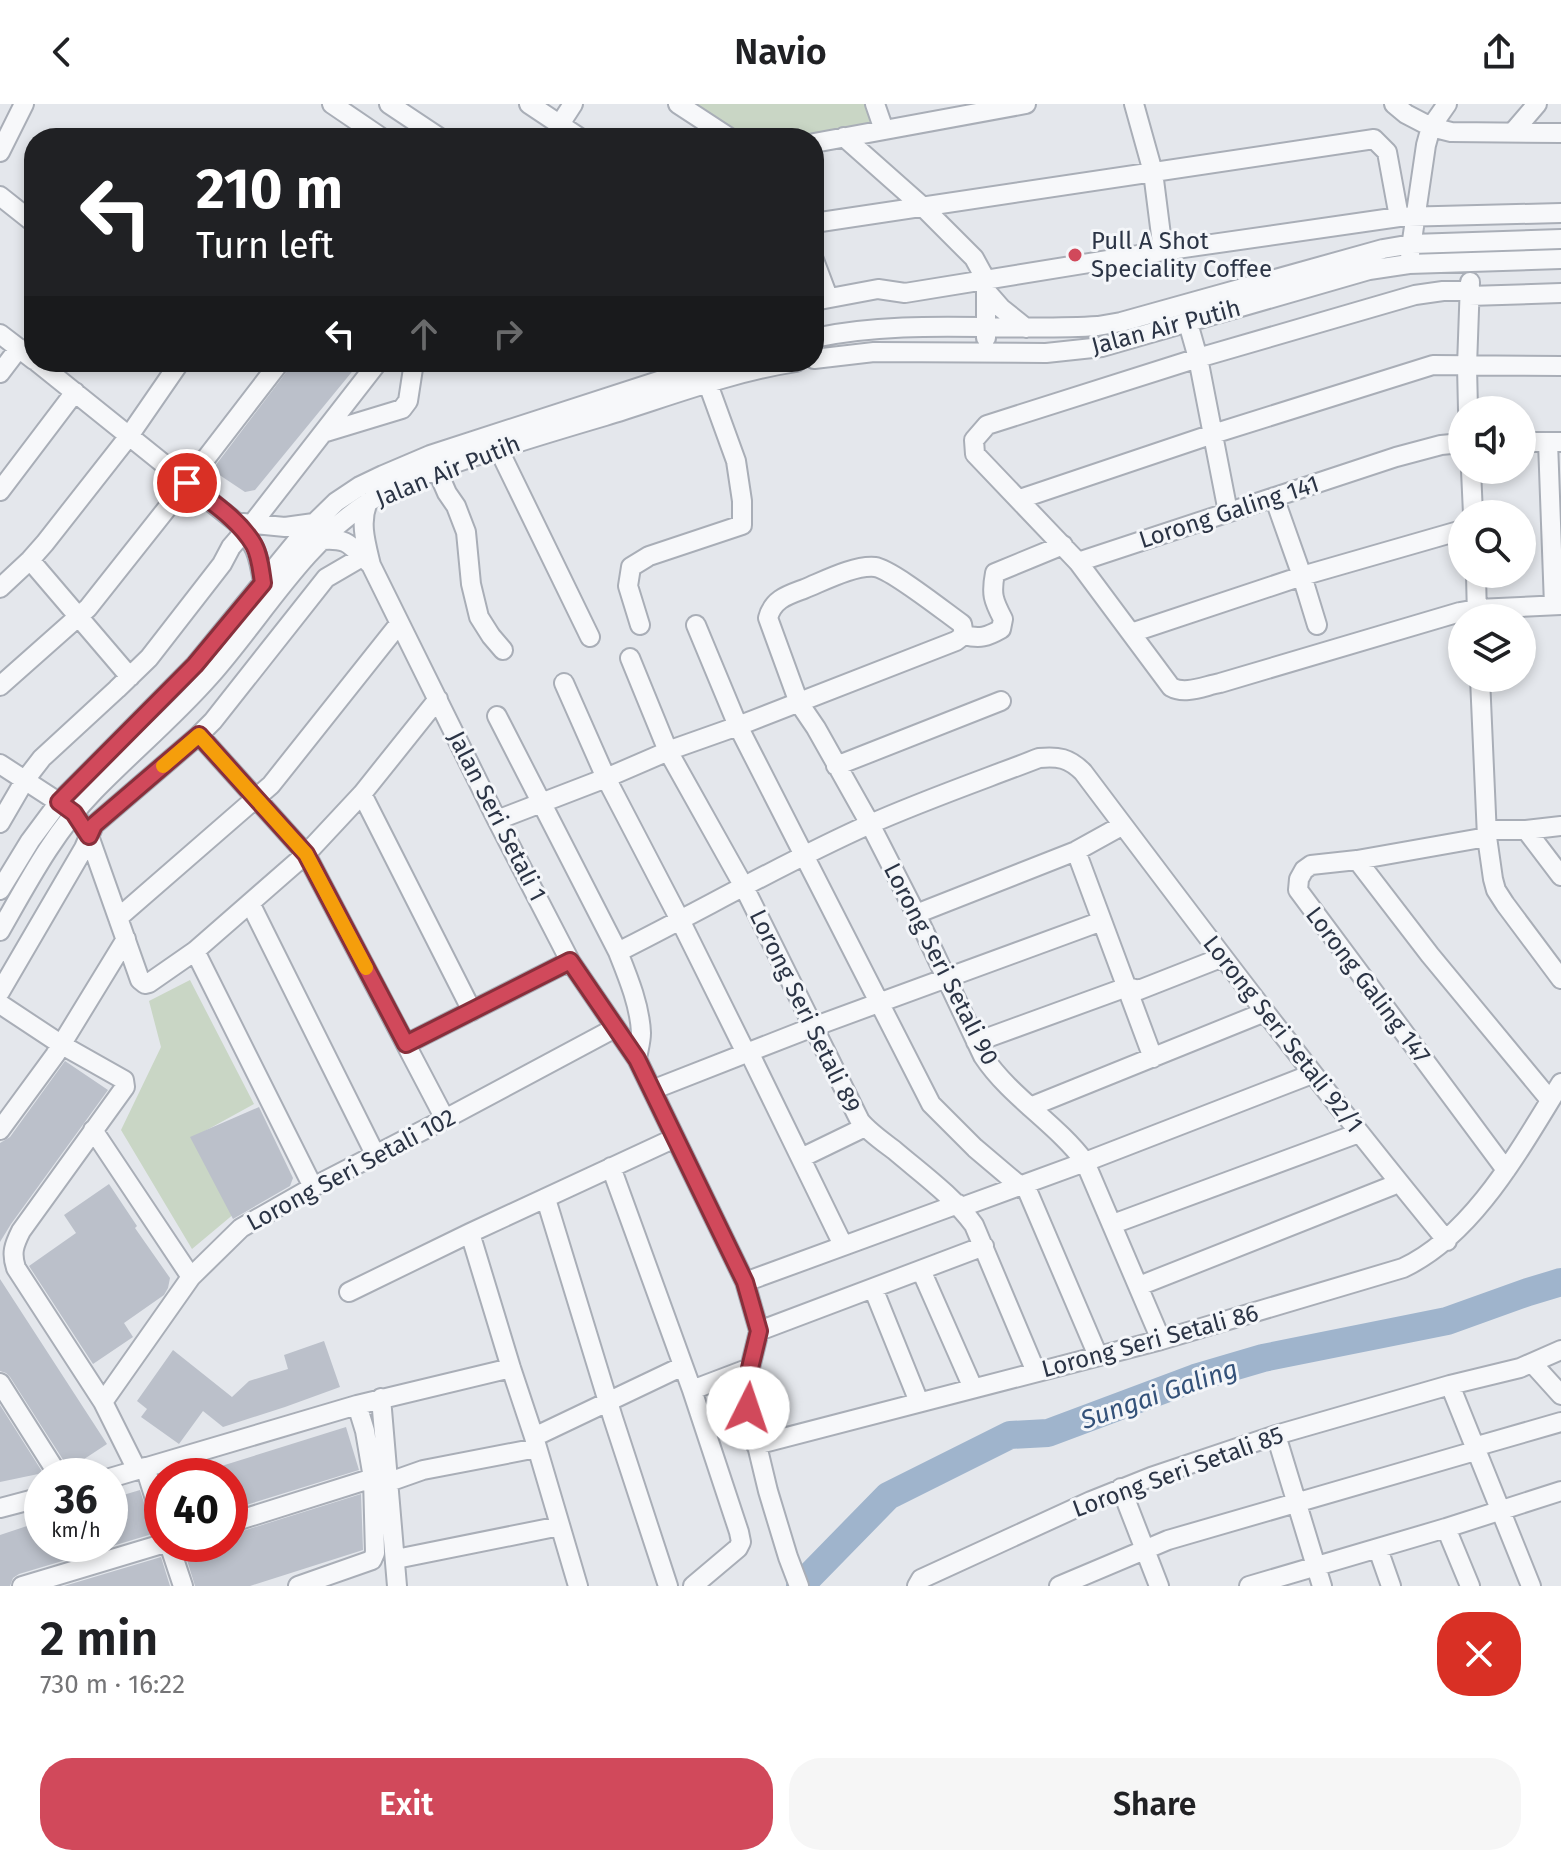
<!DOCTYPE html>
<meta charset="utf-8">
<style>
body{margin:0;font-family:"Fira Sans",sans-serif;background:#f6f6f6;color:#202124;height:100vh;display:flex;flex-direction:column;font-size:30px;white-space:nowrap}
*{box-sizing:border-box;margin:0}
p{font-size:26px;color:#757577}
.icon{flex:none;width:44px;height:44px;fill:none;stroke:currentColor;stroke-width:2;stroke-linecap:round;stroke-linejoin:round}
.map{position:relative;height:1482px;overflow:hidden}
.panel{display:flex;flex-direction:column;background:#fff;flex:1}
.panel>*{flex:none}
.top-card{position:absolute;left:24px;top:24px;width:800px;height:244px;border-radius:32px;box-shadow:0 4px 12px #0003;background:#202124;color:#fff;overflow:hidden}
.fabs{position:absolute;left:1448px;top:292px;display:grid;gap:16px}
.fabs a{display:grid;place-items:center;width:88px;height:88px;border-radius:50%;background:#fff;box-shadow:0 4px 12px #0003;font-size:40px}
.speed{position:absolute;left:24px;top:1354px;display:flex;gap:16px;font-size:40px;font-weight:700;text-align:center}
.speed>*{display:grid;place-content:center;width:104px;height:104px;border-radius:50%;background:#fff;box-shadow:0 4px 12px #0003;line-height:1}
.speed small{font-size:20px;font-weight:400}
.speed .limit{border:12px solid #d22;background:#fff;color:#111}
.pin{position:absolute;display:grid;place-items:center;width:68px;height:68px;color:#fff;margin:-34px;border:4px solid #fff;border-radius:50%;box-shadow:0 2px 8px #0007}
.me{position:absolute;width:88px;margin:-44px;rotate:4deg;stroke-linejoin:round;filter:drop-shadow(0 0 6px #0008)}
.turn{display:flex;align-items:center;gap:28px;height:168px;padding:0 40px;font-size:36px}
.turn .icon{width:104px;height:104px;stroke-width:2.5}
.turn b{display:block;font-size:56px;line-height:68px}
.lanes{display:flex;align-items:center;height:76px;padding:0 40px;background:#0003;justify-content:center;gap:40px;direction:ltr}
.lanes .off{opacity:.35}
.round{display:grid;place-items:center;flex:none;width:84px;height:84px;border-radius:32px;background:#f6f6f6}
.head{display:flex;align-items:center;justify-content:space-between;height:136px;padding:0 40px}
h1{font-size:48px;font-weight:600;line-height:60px}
.action{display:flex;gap:16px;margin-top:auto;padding:16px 40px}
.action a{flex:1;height:92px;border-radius:32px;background:#d1495b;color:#fff;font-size:32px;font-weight:600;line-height:92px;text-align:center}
.action a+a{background:#f6f6f6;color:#202124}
header{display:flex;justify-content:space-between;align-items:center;height:104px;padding:0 40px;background:#fff;font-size:36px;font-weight:600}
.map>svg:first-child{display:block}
.green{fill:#c9d6c5}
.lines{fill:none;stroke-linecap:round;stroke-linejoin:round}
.river{stroke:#9fb4cc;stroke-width:28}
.building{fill:#bbc0ca}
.minor-casing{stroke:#a9aeb7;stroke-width:22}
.minor{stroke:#f7f8fa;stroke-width:18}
.route-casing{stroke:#882f3b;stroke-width:20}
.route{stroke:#d1495b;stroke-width:14}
.slow{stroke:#f59e0b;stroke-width:14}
.poi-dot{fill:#d1495b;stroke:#f4f6f9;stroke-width:3}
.labels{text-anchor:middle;stroke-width:6;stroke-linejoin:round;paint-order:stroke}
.poi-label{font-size:24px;fill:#2b3445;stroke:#f4f6f9;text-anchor:start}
.street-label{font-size:24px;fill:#2b3445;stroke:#f4f6f9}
.water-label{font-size:26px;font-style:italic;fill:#34527a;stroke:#f4f6f9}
</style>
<header><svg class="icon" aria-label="back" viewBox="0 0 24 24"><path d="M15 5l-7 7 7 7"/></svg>Navio<svg class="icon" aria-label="share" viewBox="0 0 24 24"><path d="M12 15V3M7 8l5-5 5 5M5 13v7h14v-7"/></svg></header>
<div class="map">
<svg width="1561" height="1482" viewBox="0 0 1561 1482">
<rect width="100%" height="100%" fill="#e4e7ec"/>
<path class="green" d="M691 0H868L875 20 802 34H743Z
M190 876 254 1000 194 1033 235 1109 192 1145 121 1026 161 943 149 897Z"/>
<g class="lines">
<path class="river" d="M800 1482 888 1392 1010 1331 1048 1329 1195 1274 1263 1254 1447 1217 1528 1188 1561 1178"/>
</g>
<path class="building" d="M294 258H360L255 386 245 388 212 366Z
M65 957 108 986 11 1120 0 1138V1039L10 1033Z
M259 1003 293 1074 290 1082 233 1115 190 1033Z
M109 1080 137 1122 135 1124 170 1174 168 1184 164 1191 124 1219 133 1233 93 1260 29 1162 76 1129 64 1111Z
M0 1175 107 1340 69 1365 10 1273 6 1269 0 1267Z
M324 1237 340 1283 285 1303 223 1323 203 1307 179 1340 141 1313 147 1305 137 1297 173 1246 232 1293 249 1277 288 1265 284 1251Z
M0 1301 43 1369 0 1378Z
M346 1323 359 1366 230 1406V1372H200L199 1369Z
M140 1386 151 1421 159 1428 19 1470 13 1474 10 1482H0V1431L42 1417V1440H110V1395Z
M361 1390 363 1446 250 1482H195L183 1443 191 1440H230V1431Z
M161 1453 170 1482H64Z"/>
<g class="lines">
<g class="minor-casing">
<path id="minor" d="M332 0 382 34
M389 0 440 34
M529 0 580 34
M678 0 730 34
M875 0 884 26
M1134 0 1153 68 1163 147
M1394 0 1406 10 1431 23 1451 28 1561 29
M1513 28 1537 0
M844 33 923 103 974 154 986 176V234
M551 34 573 0
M814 39 1026 0
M0 48 24 0
M0 92 34 119
M814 119 1374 35 1387 48 1399 113
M1410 150 1426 41 1431 23 1447 0
M814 156 828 193
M1469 187H1443L1415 191 1198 254 987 321 974 336 975 350 1078 458 1171 583C1185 591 1204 582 1220 579L1460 508 1477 505 1561 501
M987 188 1001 204 1026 224
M1469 192 1561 189
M814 197 878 185 905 189 1163 147 1399 113 1561 109
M1188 219 1198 254 1228 408
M0 230 34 256
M814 234C907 214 1004 228 1098 222L1121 218 1383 145 1412 140 1561 135
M814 255 874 248 1046 249 1102 243 1369 166 1409 160 1561 155
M37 258 236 418C256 443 258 447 263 479
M0 269 19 244
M1468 306 1467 262 1470 178
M323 329 402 305 408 297 414 258
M1522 338H1561
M1548 338 1554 501
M498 344 590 533
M437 366 447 389 456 402 466 428 471 480 479 513 491 532 503 546
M1471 366 1473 410
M0 387 75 288
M1274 393 1302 472 1317 521
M1020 395 1213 330 1433 261 1561 262
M368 398C359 418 366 440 371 461L497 716 570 857 637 955 745 1178 759 1227 750 1264 747 1288 748 1304 768 1387 788 1453 799 1482
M243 419 285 423 314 419
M252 420 378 258
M322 436C350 434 350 442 369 459
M30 456 130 573
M1078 458 1396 353 1441 341 1462 339
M1476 470 1477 514
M0 484 30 456 45 439 129 332 180 258
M640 521 628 482 631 463 649 452 742 421V397L736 357 708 280
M696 521 738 622 931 1000 975 1044 1020 1082
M1131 529 1302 472 1462 426
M964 531 962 520C945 508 891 465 875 463 854 461 824 477 804 485 788 491 773 495 768 514L799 599 816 624 870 720 916 810 983 952C1010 993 1056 1019 1085 1058L1161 1236
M964 531C980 535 987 533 1001 525L1003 515C993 496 991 490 995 469L1063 441
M630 554 668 647 743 781 860 1017C869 1028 882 1037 894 1046 922 1070 952 1091 974 1121L1036 1268
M1480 574 1487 733 1493 775 1496 786 1505 800 1561 875
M564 579 606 674 680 816 746 949
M0 582 88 504 187 379 280 258
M497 612 618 848C628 873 640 902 641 929 641 938 638 947 637 955
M199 631 306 750 445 1015
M0 660 66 703C77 711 83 720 89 732L140 876 145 880 149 879 195 847 306 750 362 690 438 595
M836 662 1001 597
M362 690 472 907
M497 716 606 674 673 645 738 622 956 537 964 531
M0 719 25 676 42 654 117 585 149 554 222 460 231 443 244 428
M1487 726H1526L1561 722
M1526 726 1561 772
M1487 733 1357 756 1311 761 1304 766 1299 775 1298 786 1506 1066
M1076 747 1153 954
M1357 756 1430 851 1550 996
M0 786 30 737 59 698 195 561 301 432 336 398 360 382 383 371 430 351 717 258
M250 799 375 1050
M916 810 1076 747 1123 721
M118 814 271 681 399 520
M0 827C28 778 54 728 94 687 132 648 174 613 210 572 260 516 303 440 367 399 394 381 425 370 455 359 504 342 554 327 605 312 667 293 731 268 796 258
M195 847 313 1083
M618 848C702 806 783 759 868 721 924 696 982 676 1039 654 1058 652 1069 654 1083 668 1202 826 1321 984 1447 1137
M1127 883 1139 886 1223 853
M0 888 84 744 94 721 199 631 213 617 326 474 362 453
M0 900 62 941 124 976 125 983 21 1127C14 1141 11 1149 16 1164L103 1298 137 1366
M976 938 1127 883
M406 940 570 857
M749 948 843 1141
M652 986 813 923 1102 817
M1030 1003 1265 908
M0 1026 55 951 126 835
M93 1026 191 1173
M801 1054 865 1023
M611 1063 692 1286 739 1428 741 1438 738 1444 693 1482
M1025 1081 1098 1252
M546 1095 613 1314 668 1482
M962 1103 1085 1058 1312 970
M1113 1120 1359 1029
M470 1129 511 1264 534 1333 578 1482
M921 1166 973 1284
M745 1178 958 1100
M1139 1182 1399 1079
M873 1184 919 1298
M349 1188 470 1129 675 1034
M759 1227 984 1142
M1533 1260 1561 1291
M0 1279 59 1372
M1450 1281 1531 1482
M692 1286 750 1264
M381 1294 397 1482
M103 1298 191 1173 241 1124 313 1083 445 1015 615 924
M1276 1331 1322 1482
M534 1333 683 1262
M756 1341 1161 1236 1403 1164C1474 1131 1521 1043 1561 979
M1474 1343 1561 1318
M145 1363 162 1417
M110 1374 357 1301 511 1264
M389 1378 423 1366 537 1344
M1121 1384 1159 1482
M0 1404 42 1393
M230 1419 373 1374
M1446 1424 1470 1482
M169 1440 183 1482
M1378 1445 1391 1482
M396 1455 560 1422
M22 1482 162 1440
M298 1482 372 1456 375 1449 373 1374 365 1327 357 1301
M917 1482 921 1475 1091 1397 1151 1373 1276 1331 1450 1281 1520 1264 1561 1246
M1059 1482 1168 1436 1475 1347
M1249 1482 1446 1424 1561 1387"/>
</g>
<use href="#minor" class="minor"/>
</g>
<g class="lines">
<g class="route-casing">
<path id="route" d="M187 379C210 397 239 415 254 441 260 452 261 466 263 479L195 561 59 698 74 709 89 732 94 721 199 631 306 750 406 940 570 857 637 955 745 1178 759 1227 750 1264 747 1288 748 1304"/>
</g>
<use href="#route" class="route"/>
<path class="slow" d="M163 662 199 631 306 750 366 864"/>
</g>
<circle class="poi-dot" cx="1075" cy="151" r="8"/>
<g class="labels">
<g class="poi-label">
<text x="1091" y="145">Pull A Shot<tspan x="1091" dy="28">Speciality Coffee</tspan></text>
</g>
<g class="street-label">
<text transform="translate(1166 223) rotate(-15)" y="8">Jalan Air Putih</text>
<text transform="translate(448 367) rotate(-22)" y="8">Jalan Air Putih</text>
<text transform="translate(1229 408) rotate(-18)" y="8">Lorong Galing 141</text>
<text transform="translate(497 712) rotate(63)" y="8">Jalan Seri Setali 1</text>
<text transform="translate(941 860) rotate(63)" y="8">Lorong Seri Setali 90</text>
<text transform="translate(1368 881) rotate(53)" y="8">Lorong Galing 147</text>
<text transform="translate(805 907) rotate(64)" y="8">Lorong Seri Setali 89</text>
<text transform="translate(1283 930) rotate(52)" y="8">Lorong Seri Setali 92/1</text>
<text transform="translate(351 1066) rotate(-28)" y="8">Lorong Seri Setali 102</text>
<text transform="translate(1150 1237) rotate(-15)" y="8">Lorong Seri Setali 86</text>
<text transform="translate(1178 1368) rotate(-20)" y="8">Lorong Seri Setali 85</text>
</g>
<g class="water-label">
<text transform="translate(1159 1290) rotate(-19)" y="9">Sungai Galing</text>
</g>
</g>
</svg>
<div class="fabs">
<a><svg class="icon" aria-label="sound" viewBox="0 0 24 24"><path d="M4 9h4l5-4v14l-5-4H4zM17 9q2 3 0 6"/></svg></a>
<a><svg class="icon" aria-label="search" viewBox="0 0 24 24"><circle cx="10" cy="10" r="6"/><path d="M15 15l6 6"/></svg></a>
<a><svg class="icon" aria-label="layers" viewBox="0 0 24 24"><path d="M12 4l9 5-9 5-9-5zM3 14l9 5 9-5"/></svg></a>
</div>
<div class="speed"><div>36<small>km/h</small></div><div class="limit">40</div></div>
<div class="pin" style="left:187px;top:379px;background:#d93025"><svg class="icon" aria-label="arrive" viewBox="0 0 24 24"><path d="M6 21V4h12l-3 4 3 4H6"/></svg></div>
<svg class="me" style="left:748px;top:1304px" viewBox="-20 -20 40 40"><circle r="19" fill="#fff"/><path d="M0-13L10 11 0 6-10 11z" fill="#d1495b"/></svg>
<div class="top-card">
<div class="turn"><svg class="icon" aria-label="left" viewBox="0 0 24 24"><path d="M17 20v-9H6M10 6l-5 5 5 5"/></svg><div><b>210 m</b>Turn left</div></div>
<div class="lanes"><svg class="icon" aria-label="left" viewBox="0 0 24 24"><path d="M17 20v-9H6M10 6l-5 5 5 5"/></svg><svg class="icon off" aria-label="ahead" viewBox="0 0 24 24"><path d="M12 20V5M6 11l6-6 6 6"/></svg><svg class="icon off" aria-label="right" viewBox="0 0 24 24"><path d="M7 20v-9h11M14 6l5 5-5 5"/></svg></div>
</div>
</div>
<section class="panel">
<div class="head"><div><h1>2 min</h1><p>730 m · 16:22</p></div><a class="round" style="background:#d93025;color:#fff"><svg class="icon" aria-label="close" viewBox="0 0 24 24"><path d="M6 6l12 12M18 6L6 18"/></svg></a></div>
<div class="action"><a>Exit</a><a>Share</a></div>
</section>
